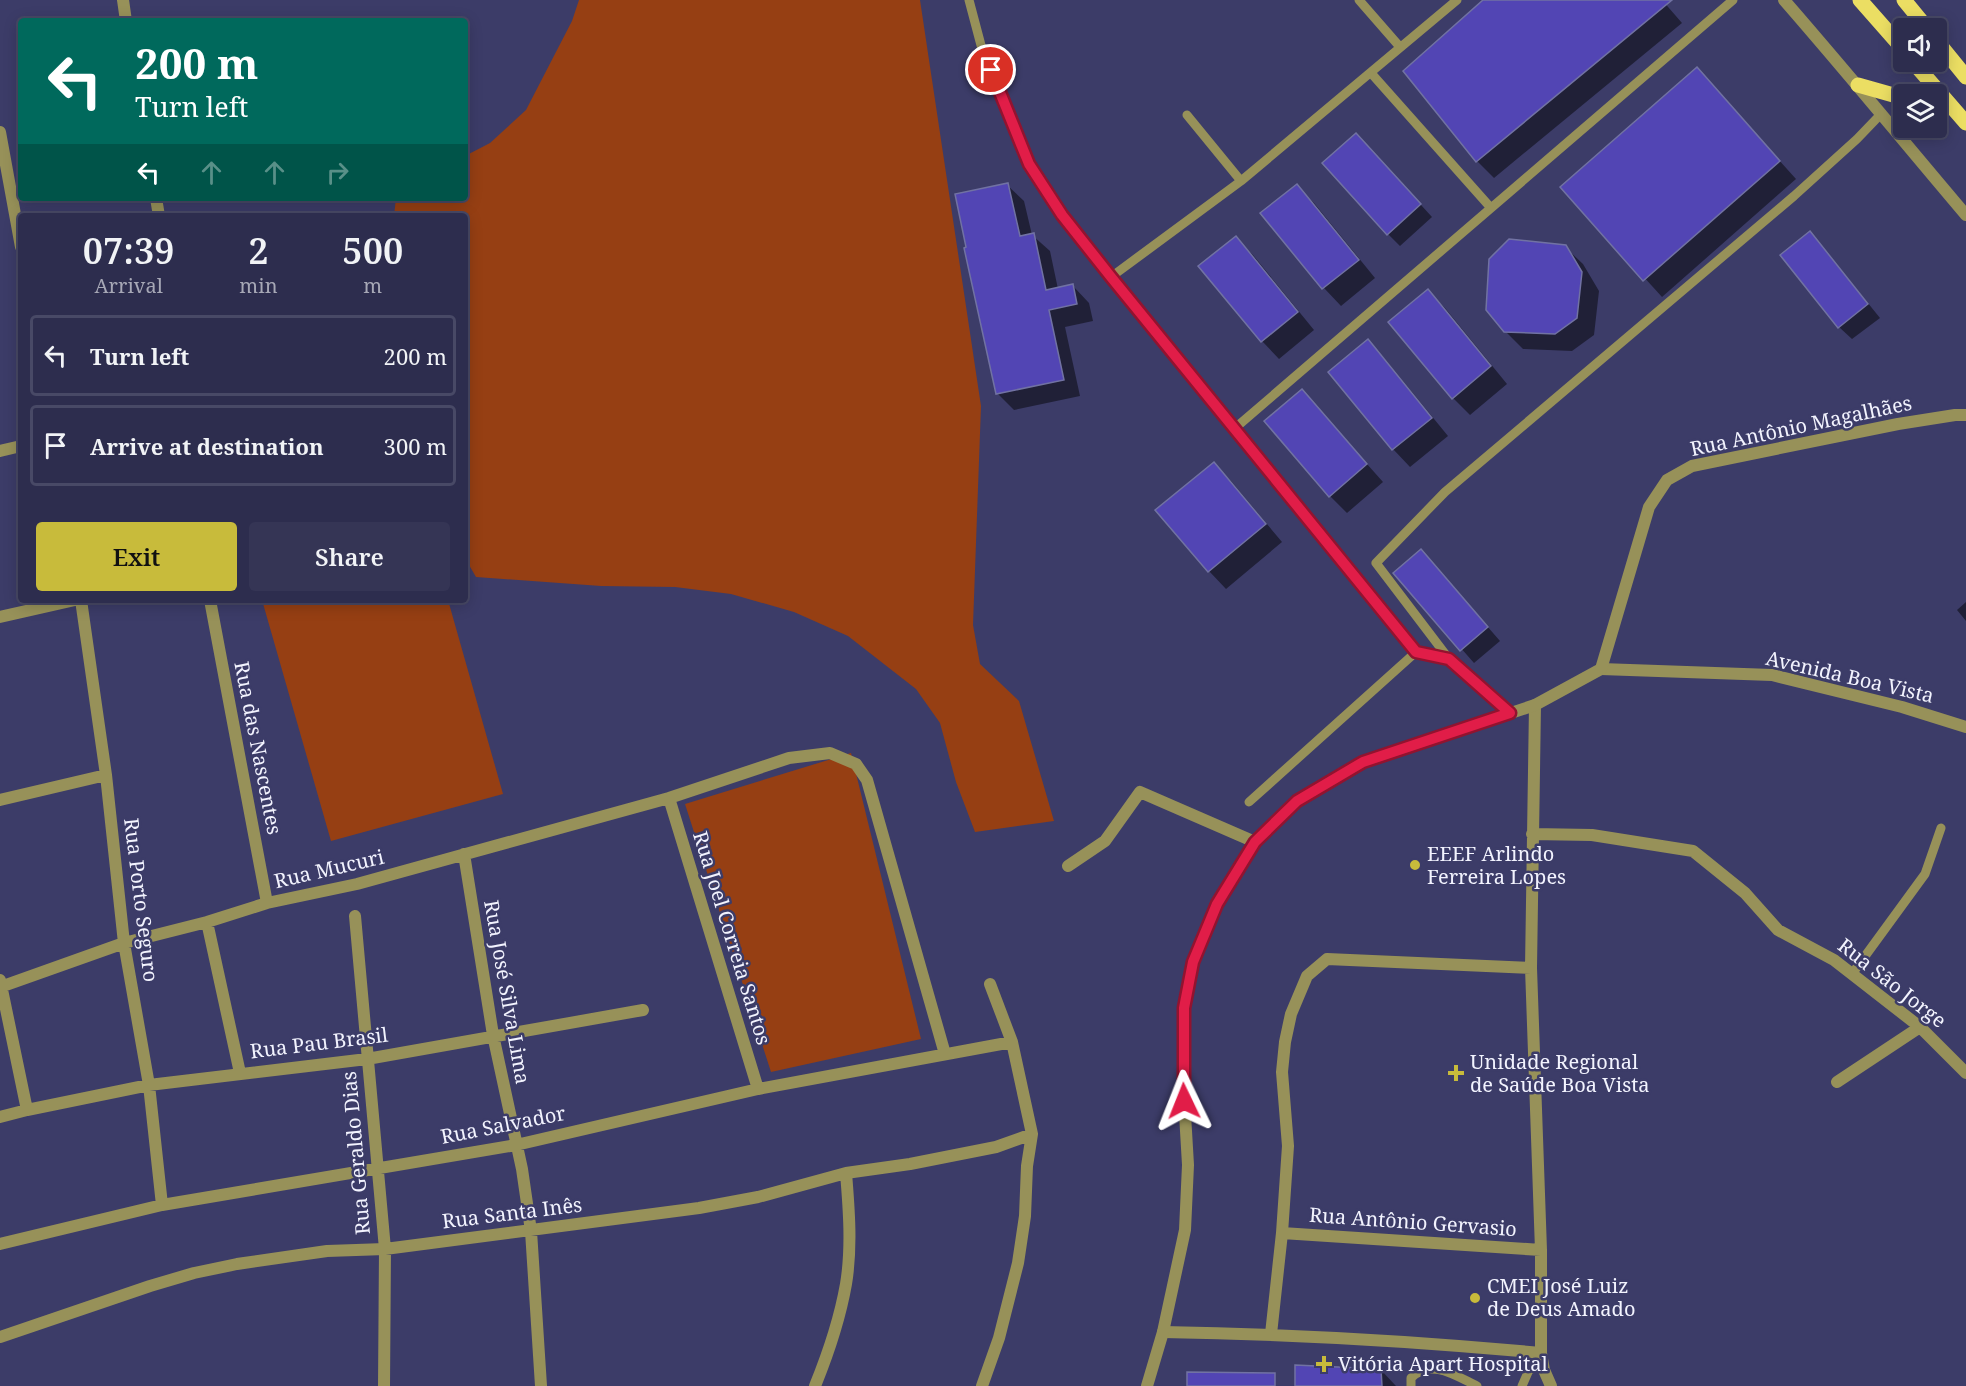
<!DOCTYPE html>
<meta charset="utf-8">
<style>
body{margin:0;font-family:"Noto Serif",serif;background:#353555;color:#f1f3f6;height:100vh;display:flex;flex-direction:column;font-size:22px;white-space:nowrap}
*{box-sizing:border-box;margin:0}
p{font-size:20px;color:#a7a8b6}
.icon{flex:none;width:33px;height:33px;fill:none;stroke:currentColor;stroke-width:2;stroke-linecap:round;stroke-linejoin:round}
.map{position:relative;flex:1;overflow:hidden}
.details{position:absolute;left:18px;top:213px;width:450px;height:390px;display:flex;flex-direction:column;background:#2d2d4e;border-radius:6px;box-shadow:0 3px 15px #0003,0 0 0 2px #484966}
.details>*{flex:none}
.top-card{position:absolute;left:18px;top:18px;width:450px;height:183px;border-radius:6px;box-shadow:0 3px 15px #0003,0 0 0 2px #484966;background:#00695c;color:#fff;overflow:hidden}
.fabs{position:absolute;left:1893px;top:18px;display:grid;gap:12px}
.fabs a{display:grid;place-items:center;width:54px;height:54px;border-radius:6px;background:#2d2d4e;box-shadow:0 3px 15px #0003,0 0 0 2px #484966;font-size:30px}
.pin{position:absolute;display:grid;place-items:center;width:51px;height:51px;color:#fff;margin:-26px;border:3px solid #fff;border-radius:50%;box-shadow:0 2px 6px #0007}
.me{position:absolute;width:66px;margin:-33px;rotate:358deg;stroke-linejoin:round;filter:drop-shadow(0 0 4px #0008)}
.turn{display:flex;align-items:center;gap:21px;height:126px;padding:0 18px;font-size:27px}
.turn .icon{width:78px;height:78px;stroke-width:2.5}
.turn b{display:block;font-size:42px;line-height:51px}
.lanes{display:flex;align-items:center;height:57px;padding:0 18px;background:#0003;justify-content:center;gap:30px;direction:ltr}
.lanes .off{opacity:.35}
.eta{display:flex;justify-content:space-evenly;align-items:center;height:102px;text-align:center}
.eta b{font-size:36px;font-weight:600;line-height:42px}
.cta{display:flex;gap:12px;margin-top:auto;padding:12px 18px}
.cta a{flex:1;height:69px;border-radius:6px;background:#c8bb3b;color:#111;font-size:24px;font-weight:600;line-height:69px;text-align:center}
.cta a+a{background:#353555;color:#f1f3f6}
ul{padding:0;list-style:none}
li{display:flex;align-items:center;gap:18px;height:81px;margin:0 12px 9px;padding:0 6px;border:3px solid #484966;border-radius:6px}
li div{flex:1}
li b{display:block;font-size:22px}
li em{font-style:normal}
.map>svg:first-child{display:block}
.green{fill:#963f13}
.shadow{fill:#0007}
.building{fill:#5245b4;stroke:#7172a3;stroke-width:1.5}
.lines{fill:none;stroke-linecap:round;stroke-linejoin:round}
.service{stroke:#979159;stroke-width:9}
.minor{stroke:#979159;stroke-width:12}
.tertiary{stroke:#979159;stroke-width:12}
.primary{stroke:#ebde63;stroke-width:15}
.route-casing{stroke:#92132f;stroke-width:15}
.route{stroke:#e11d48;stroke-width:10}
.poi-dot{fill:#c8bb3b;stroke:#3c3c68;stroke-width:2}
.labels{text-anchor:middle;stroke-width:5;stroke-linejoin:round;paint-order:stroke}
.street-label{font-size:20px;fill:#f2f3fe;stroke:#3c3c68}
.poi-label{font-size:20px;fill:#f2f3fe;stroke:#3c3c68;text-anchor:start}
</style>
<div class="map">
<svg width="1966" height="1386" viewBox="0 0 1966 1386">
<rect width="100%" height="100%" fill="#3c3c68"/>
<path class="green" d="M579 0H920L981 406 973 625 980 664 1019 701 1054 821 975 832 956 782 940 723 916 689 848 636 794 612 731 594 675 587 601 586 476 577 465 558V216H394L396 198H465V156L490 143 526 110 572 21Z
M262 600H448L503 794 331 841Z
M851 753 921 1039 771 1072 685 804Z"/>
<path class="shadow" d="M1485 0H1662L1682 23 1494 178 1477 161 1405 71Z
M1697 69 1796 179 1662 297 1562 187Z
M1368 147 1432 217 1400 246 1388 234Z
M1007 185 1024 201 1032 235 1050 251 1058 289 1073 286 1089 303 1093 321 1065 327 1080 396 1014 410 997 393Z
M1296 186 1314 203 1375 278 1341 306 1324 288 1262 214Z
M1810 233 1822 246 1880 318 1852 339 1839 327Z
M1235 238 1253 255 1314 330 1279 359 1262 341 1201 266Z
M1565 247 1583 264 1599 291 1594 335 1572 351 1523 349 1505 331Z
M1428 291 1445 308 1507 384 1470 415 1453 398Z
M1368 341 1385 359 1448 436 1410 467 1393 449 1330 372Z
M1302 391 1383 482 1347 513 1330 496Z
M1214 464 1231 481 1282 542 1226 589 1209 571Z
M1433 564 1500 641 1474 663 1395 573Z
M1966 602V621L1957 610Z
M1381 1370 1396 1386H1296Z"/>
<path class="building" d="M1483 0H1672L1476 162 1403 71Z
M1697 67 1780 161 1643 281 1560 187Z
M1356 133 1421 204 1387 235 1322 163Z
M1008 183 1020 236 1034 233 1046 290 1073 284 1077 304 1049 310 1064 380 996 394 964 248 966 247 955 194Z
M1297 184 1359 260 1322 289 1260 213Z
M1810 231 1868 304 1838 328 1780 255Z
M1236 236 1298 312 1261 342 1198 266Z
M1509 239 1566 245 1582 272 1577 318 1555 334 1504 332 1486 310 1489 259Z
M1428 289 1491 366 1452 399 1388 322Z
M1368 339 1432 418 1392 450 1328 372Z
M1302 389 1367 464 1329 497 1264 421Z
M1214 462 1266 524 1208 572 1155 510Z
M1421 549 1488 627 1460 651 1393 573Z
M1295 1365 1381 1369 1382 1386H1295Z
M1187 1372 1275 1373V1386H1187Z"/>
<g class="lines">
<path class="service" d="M969 0 982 49 1029 164 1062 215 1111 277 1241 181 1457 0
M1359 0 1400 47
M1371 73 1491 208
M1187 115 1241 181
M1111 277 1416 652 1249 802
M1234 429 1733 0
M1416 652 1449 659
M1510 713 1449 659 1376 563 1445 492 1794 196 1857 139 1881 114
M1852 974 1925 874 1941 828
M1411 1386V1378C1431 1358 1456 1376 1477 1386
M1522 1386 1529 1370 1543 1364"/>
<path class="minor" d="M123 0 126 21
M0 132 21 247
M156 198 159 216
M0 451 21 446
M81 600 106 775 124 943 149 1085 162 1205
M210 600 267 903
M0 617 75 600
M1601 669 1772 675 1902 707 1966 727
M1535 705 1531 968 1541 1250V1353L1544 1370 1551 1386
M669 798 758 1089
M0 800 106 775
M1532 834 1592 835 1693 851 1745 893 1778 930 1834 960 1920 1027 1966 1073
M464 854 493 1035 522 1169 531 1231 541 1386
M1068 866 1105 841 1140 792 1255 842
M355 916 385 1249 384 1386
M207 922 240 1073
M0 980 27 1110
M0 987 124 943 207 922 267 903 357 884 669 798 789 758 830 753 856 764 867 780 945 1054
M1837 1082 1920 1027
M0 1117 27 1110 149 1085 367 1059 643 1010
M1282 1233 1541 1250
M0 1244 162 1205 516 1145 758 1089 1012 1042
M1163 1332C1290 1334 1415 1341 1541 1353
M1271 1334 1282 1233 1288 1146 1282 1072 1285 1042 1291 1014 1307 976 1327 959 1531 968
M0 1337 150 1286 194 1273 237 1264 327 1251 385 1249 699 1208 758 1197 846 1173 910 1164 996 1147 1032 1134
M815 1386C828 1354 840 1318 846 1284 852 1248 849 1209 846 1173
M982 1386 999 1338 1018 1263 1025 1216 1027 1166 1032 1134 1012 1042 990 984"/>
<path class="tertiary" d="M1784 0C1846 71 1905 143 1966 215
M1147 1386 1163 1332 1185 1230 1188 1165 1183 1080 1184 1008 1193 962 1217 904 1255 842 1297 801 1363 762 1535 705 1601 669 1649 507 1667 480 1692 466 1898 424 1955 415H1966"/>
<path class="primary" d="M1860 0 1904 50
M1904 0 1927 28
M1936 40 1966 77
M1913 62 1966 123
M1858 85 1904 98"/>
</g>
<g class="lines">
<g class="route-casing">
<path id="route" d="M991 70 1029 164 1062 215 1111 277 1416 652 1449 659 1510 713 1363 762 1297 801 1255 842 1217 904 1193 962 1184 1008V1101"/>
</g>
<use href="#route" class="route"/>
</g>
<g class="poi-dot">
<circle cx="1415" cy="865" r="6"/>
<path d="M1453 1064h6v6h6v6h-6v6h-6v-6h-6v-6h6z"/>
<circle cx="1475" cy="1298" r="6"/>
<path d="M1321 1355h6v6h6v6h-6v6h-6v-6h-6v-6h6z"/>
</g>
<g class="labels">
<g class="street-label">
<text transform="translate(1801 426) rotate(-12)" y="7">Rua Antônio Magalhães</text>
<text transform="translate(1850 677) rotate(13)" y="7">Avenida Boa Vista</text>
<text transform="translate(258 748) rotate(79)" y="7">Rua das Nascentes</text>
<text transform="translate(329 869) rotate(-13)" y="7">Rua Mucuri</text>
<text transform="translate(141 900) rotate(83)" y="7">Rua Porto Seguro</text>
<text transform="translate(732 938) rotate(73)" y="7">Rua Joel Correia Santos</text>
<text transform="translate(1892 983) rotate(38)" y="7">Rua São Jorge</text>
<text transform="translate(507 992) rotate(80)" y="7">Rua José Silva Lima</text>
<text transform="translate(319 1043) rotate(-7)" y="7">Rua Pau Brasil</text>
<text transform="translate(503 1125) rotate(-11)" y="7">Rua Salvador</text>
<text transform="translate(356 1153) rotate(-95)" y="7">Rua Geraldo Dias</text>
<text transform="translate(512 1213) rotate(-7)" y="7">Rua Santa Inês</text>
<text transform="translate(1413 1222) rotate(4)" y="7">Rua Antônio Gervasio</text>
</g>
<g class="poi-label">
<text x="1427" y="861">EEEF Arlindo<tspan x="1427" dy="23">Ferreira Lopes</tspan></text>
<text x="1470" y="1069">Unidade Regional<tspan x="1470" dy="23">de Saúde Boa Vista</tspan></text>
<text x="1487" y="1293">CMEI José Luiz<tspan x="1487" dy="23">de Deus Amado</tspan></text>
<text x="1338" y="1371">Vitória Apart Hospital</text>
</g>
</g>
</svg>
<div class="fabs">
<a><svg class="icon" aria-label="sound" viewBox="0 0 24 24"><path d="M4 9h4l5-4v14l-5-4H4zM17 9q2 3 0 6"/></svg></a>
<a><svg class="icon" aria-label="layers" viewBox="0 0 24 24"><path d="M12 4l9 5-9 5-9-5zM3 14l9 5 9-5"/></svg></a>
</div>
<div class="pin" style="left:991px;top:70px;background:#d93025"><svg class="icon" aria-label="arrive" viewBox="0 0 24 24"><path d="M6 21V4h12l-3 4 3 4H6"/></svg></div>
<svg class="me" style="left:1184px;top:1101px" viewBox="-20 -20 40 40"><path d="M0-17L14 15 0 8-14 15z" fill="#e11d48" stroke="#fff" stroke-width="4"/></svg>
<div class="top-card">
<div class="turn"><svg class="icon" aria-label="left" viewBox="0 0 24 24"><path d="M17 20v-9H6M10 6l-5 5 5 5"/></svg><div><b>200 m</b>Turn left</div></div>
<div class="lanes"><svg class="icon" aria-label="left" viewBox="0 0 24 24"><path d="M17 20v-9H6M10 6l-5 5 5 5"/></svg><svg class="icon off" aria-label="ahead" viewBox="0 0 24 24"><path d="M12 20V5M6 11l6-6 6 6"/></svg><svg class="icon off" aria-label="ahead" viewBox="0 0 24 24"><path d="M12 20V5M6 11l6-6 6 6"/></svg><svg class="icon off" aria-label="right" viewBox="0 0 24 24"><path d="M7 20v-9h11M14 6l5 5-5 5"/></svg></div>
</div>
<section class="details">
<div class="eta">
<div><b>07:39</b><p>Arrival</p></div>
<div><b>2</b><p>min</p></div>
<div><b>500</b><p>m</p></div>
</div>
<ul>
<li><svg class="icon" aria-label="left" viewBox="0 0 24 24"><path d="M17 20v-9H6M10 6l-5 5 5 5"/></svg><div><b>Turn left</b></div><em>200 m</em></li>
<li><svg class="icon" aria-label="arrive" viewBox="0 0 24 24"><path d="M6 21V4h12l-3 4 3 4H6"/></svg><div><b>Arrive at destination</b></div><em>300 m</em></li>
</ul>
<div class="cta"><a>Exit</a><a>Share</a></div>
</section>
</div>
